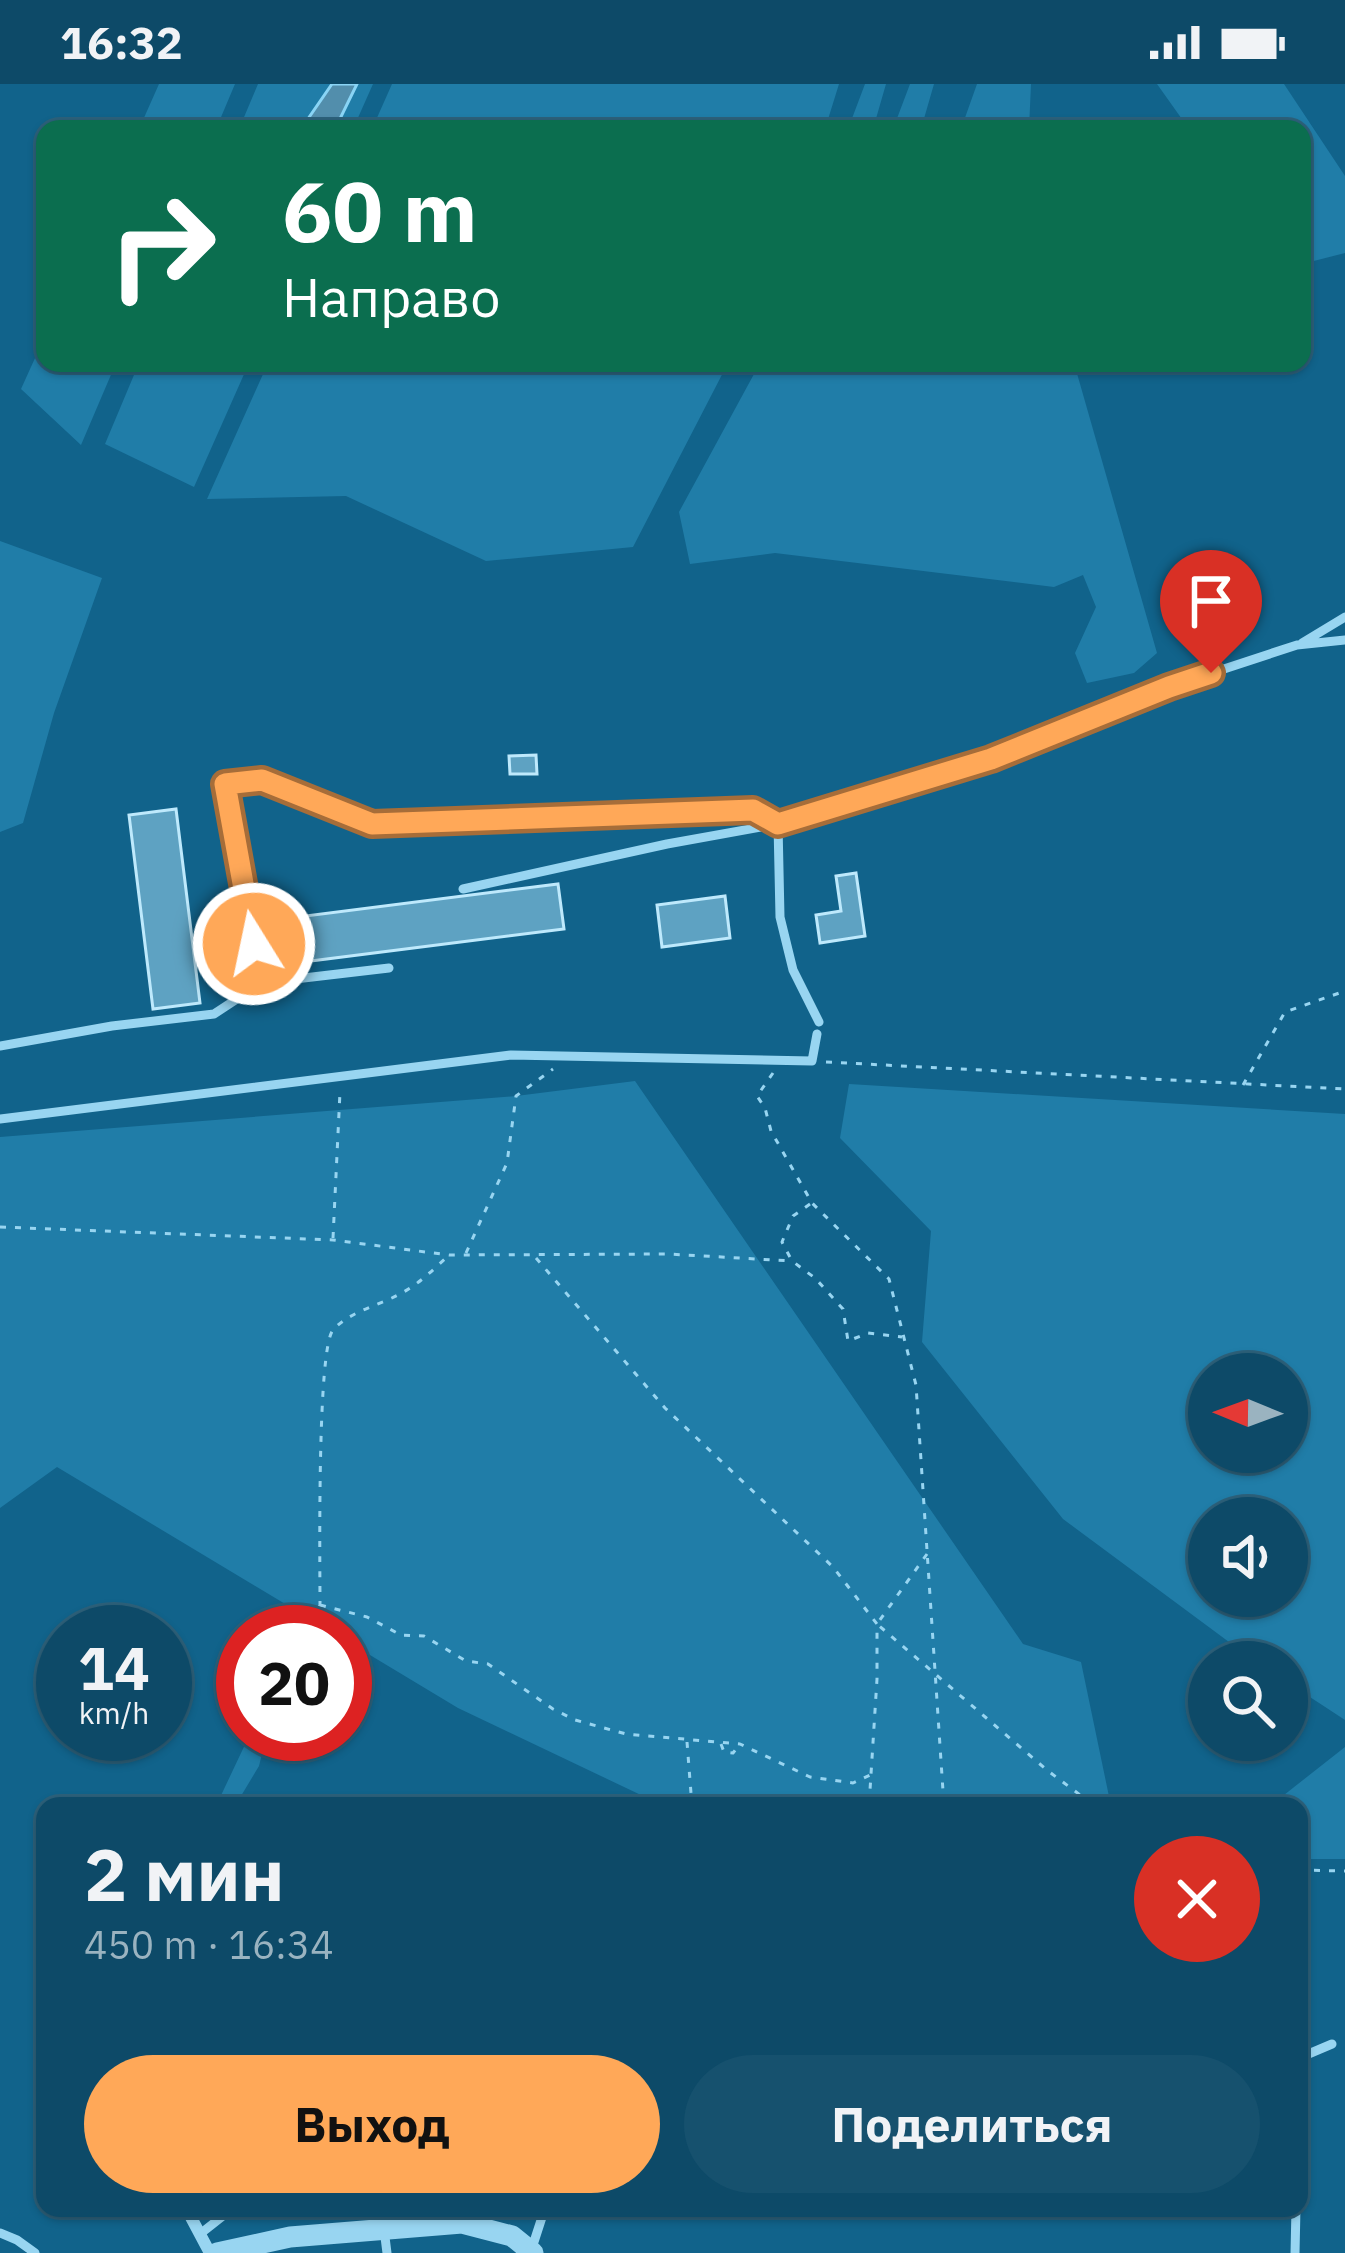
<!DOCTYPE html>
<html lang="ru">
<meta charset="utf-8">
<style>
body{margin:0;font-family:"IBM Plex Sans",sans-serif;background:#16516e;color:#f1f3f6;height:100vh;display:flex;flex-direction:column;font-size:45px;white-space:nowrap}
*{box-sizing:border-box;margin:0}
p{font-size:39px;color:#9ab3c0}
.icon{flex:none;width:66px;height:66px;fill:none;stroke:currentColor;stroke-width:2;stroke-linecap:round;stroke-linejoin:round}
.map{position:relative;flex:1;overflow:hidden}
.side{position:absolute;left:36px;top:1713px;width:1272px;height:420px;display:flex;flex-direction:column;background:#0d4a68;border-radius:24px;box-shadow:0 3px 9px #0004,0 0 0 3px #2d627c}
.side>*{flex:none}
.banner{position:absolute;left:36px;top:36px;width:1275px;height:252px;border-radius:24px;box-shadow:0 3px 9px #0004,0 0 0 3px #2d627c;background:#0b6e4f;color:#fff;overflow:hidden}
.needle{width:78px;rotate:271deg}
.buttons{position:absolute;left:1188px;top:1269px;display:grid;gap:24px}
.buttons a{display:grid;place-items:center;width:120px;height:120px;border-radius:50%;background:#0d4a68;box-shadow:0 3px 9px #0004,0 0 0 3px #2d627c;font-size:60px}
.speed{position:absolute;left:36px;top:1521px;display:flex;gap:24px;font-size:60px;font-weight:700;text-align:center}
.speed>*{display:grid;place-content:center;width:156px;height:156px;border-radius:50%;background:#0d4a68;box-shadow:0 3px 9px #0004,0 0 0 3px #2d627c;line-height:1}
.speed small{font-size:30px;font-weight:400}
.speed .limit{border:18px solid #d22;background:#fff;color:#111}
.pin{position:absolute;display:grid;place-items:center;width:102px;height:102px;color:#fff;margin:-123px -51px;border-radius:50% 50% 50% 0;rotate:-45deg;box-shadow:0 0 12px #0007}
.pin .icon{rotate:45deg}
.me{position:absolute;width:132px;margin:-66px;rotate:350deg;stroke-linejoin:round;filter:drop-shadow(0 0 9px #0008)}
.turn{display:flex;align-items:center;gap:42px;height:252px;padding:0 48px;font-size:54px}
.turn .icon{width:156px;height:156px;stroke-width:2.5}
.turn b{display:block;font-size:84px;line-height:102px}
.round{display:grid;place-items:center;flex:none;width:126px;height:126px;border-radius:63px;background:#16516e}
.summary{display:flex;align-items:center;justify-content:space-between;height:204px;padding:0 48px}
h1{font-size:72px;font-weight:700;line-height:90px}
.cta{display:flex;gap:24px;margin-top:auto;padding:24px 48px}
.cta a{flex:1;height:138px;border-radius:72px;background:#ffa858;color:#111;font-size:48px;font-weight:700;line-height:138px;text-align:center}
.cta a+a{background:#16516e;color:#f1f3f6}
.status{display:flex;justify-content:space-between;align-items:center;height:84px;padding:0 60px;background:#0d4a68;direction:ltr}
.status svg{height:33px;fill:currentColor}
.map>svg:first-child{display:block}
.green{fill:#207da8;fill-rule:evenodd}
.water{fill:#528eac;stroke:#89d4f5;stroke-width:3}
.building{fill:#5ea2c2;stroke:#bee9fc;stroke-width:3}
.lines{fill:none;stroke-linecap:round;stroke-linejoin:round}
.path{stroke:#98d5f1;stroke-width:3;stroke-dasharray:6 9;stroke-linecap:butt}
.service{stroke:#98d5f1;stroke-width:9}
.minor{stroke:#98d5f1;stroke-width:12}
.tertiary{stroke:#98d5f1;stroke-width:21}
.route-casing{stroke:#a66d39;stroke-width:30}
.route{stroke:#ffa858;stroke-width:21}
</style>
<div class="status"><b>16:32</b><svg viewBox="0 0 49 12"><path d="M0 12V9h3v3zM5 12V6h3v6zM10 12V3h3v9zM15 12V0h3v12zM26 1h20v11H26zM47 4h2v5h-2z"/></svg></div>
<div class="map">
<svg width="1345" height="2169" viewBox="0 0 1345 2169">
<rect width="100%" height="100%" fill="#11638b"/>
<path class="green" d="M159 0H235L216 45H139Z
M258 0H373L353 45H239Z
M392 0H839L825 45H372Z
M865 0H886L873 45H848Z
M910 0H934L921 45H893Z
M977 0H1031L1029 45H961Z
M1157 0H1284L1345 92V169L1302 180V45H1189Z
M45 252V279H116L81 361 21 305Z
M139 279H249L194 403 105 360Z
M268 279H728L633 463 486 477 346 412 207 415Z
M760 279H1074L1157 569 1134 589 1087 599 1075 569 1096 523 1083 491 1054 503 775 469 690 480 679 428Z
M0 457 102 494 54 629 23 739 0 748Z
M635 997 1023 1560 1081 1578 1111 1722H664L458 1624 345 1556V1548H332L57 1383 0 1424V1053L516 1012Z
M849 1000 1345 1030V1636L1287 1598V1578H1256L1063 1435 922 1258 931 1147 840 1054ZM1209 1290H1287V1368H1209ZM1209 1434H1287V1512H1209Z
M250 1650H267L259 1682 235 1722H216Z
M1345 1663V1775H1299V1722H1270Z"/>
<path class="water" d="M332 0H357L335 45H301Z"/>
<path class="building" d="M536 671 537 690H510L509 672Z
M176 725 200 919 153 925 129 731Z
M856 789 865 852 820 859 816 831 841 827 836 792Z
M558 800 564 845 279 881 274 836Z
M725 812 730 854 662 863 657 821Z"/>
<g class="lines">
<path class="path" d="M826 978 1345 1005
M773 989 757 1012 765 1024 771 1047 812 1119 889 1195 916 1301 944 1722
M1243 1001 1285 928 1345 907
M810 1120 793 1132 782 1158 792 1177 815 1194 843 1225 848 1257 868 1249 902 1253
M0 1143 333 1156 449 1171 668 1170 792 1177
M333 1154 340 1008
M466 1169 507 1079 516 1012 553 985
M536 1174 665 1324 833 1483 877 1540V1595L869 1722
M927 1470 877 1540 1048 1687 1095 1722
M320 1521 367 1533 401 1551 424 1552 466 1577 488 1580 553 1625 575 1636 626 1650 740 1660 810 1693 853 1699 870 1691
M303 1548 320 1521C320 1481 317 1265 333 1246 349 1228 377 1222 398 1211 418 1201 433 1186 449 1171
M687 1658 692 1722
M721 1660 724 1668 733 1669 739 1661
M1299 1786 1345 1787"/>
<path class="service" d="M1302 559 1345 533
M778 740 780 833 793 886 819 938
M463 805 667 760 778 740 991 675 1169 603 1297 561 1345 556
M261 899 225 701 262 696 372 740 753 726 778 740
M0 962 112 942 214 930 261 899 389 884
M0 1035 511 971 812 977 817 950
M1299 1974 1332 1960
M384 2145 387 2169
M0 2149 17 2156 35 2169
M200 2150 233 2124
M531 2167 545 2124
M1295 2169 1296 2124"/>
<path class="minor" d="M186 2124 210 2169"/>
<path class="tertiary" d="M217 2169 290 2153 462 2139 512 2152 533 2169"/>
</g>
<g class="lines">
<g class="route-casing">
<path id="route" d="M254 860 225 700 262 696 372 740 753 726 778 740 991 675 1169 603 1211 589"/>
</g>
<use href="#route" class="route"/>
</g>
</svg>
<div class="buttons">
<a><svg class="needle" viewBox="-14 -14 28 28"><path d="M0-13l5 13h-10z" fill="#e53935"/><path d="M0 13l5-13h-10z" fill="#9ab3c0"/></svg></a>
<a><svg class="icon" aria-label="sound" viewBox="0 0 24 24"><path d="M4 9h4l5-4v14l-5-4H4zM17 9q2 3 0 6"/></svg></a>
<a><svg class="icon" aria-label="search" viewBox="0 0 24 24"><circle cx="10" cy="10" r="6"/><path d="M15 15l6 6"/></svg></a>
</div>
<div class="speed"><div>14<small>km/h</small></div><div class="limit">20</div></div>
<div class="pin" style="left:1211px;top:589px;background:#d93025"><svg class="icon" aria-label="arrive" viewBox="0 0 24 24"><path d="M6 21V4h12l-3 4 3 4H6"/></svg></div>
<svg class="me" style="left:254px;top:860px" viewBox="-20 -20 40 40"><circle r="17" fill="#ffa858" stroke="#fff" stroke-width="3"/><path d="M0-11L8 9 0 5-8 9z" fill="#fff"/></svg>
<div class="banner">
<div class="turn"><svg class="icon" aria-label="right" viewBox="0 0 24 24"><path d="M7 20v-9h11M14 6l5 5-5 5"/></svg><div><b>60 m</b>Направо</div></div>
</div>
<section class="side">
<div class="summary"><div><h1>2 мин</h1><p>450 m · 16:34</p></div><a class="round" style="background:#d93025;color:#fff"><svg class="icon" aria-label="close" viewBox="0 0 24 24"><path d="M6 6l12 12M18 6L6 18"/></svg></a></div>
<div class="cta"><a>Выход</a><a>Поделиться</a></div>
</section>
</div>
